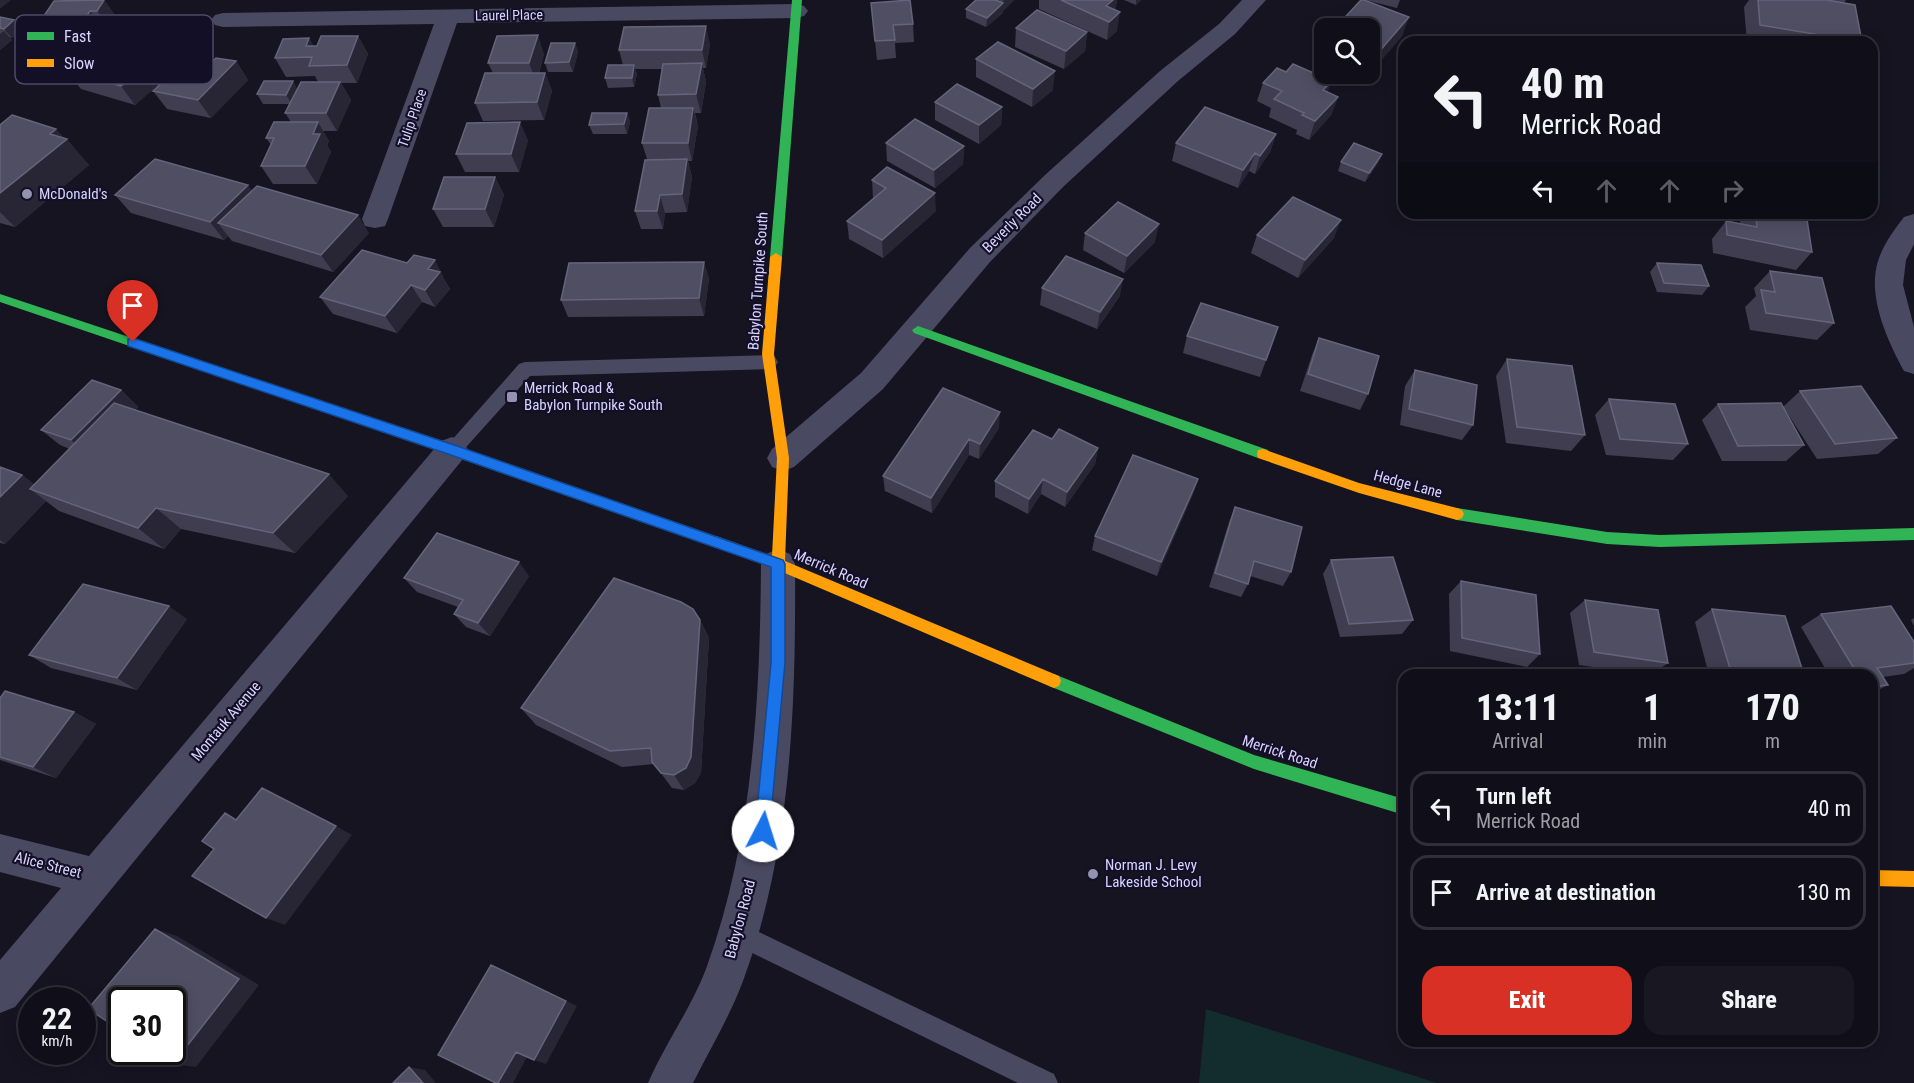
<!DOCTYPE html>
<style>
body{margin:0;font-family:"Roboto Condensed",sans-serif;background:#191822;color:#f1f3f6;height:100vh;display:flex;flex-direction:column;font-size:22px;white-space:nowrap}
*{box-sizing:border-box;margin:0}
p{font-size:20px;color:#9c9ca2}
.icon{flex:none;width:33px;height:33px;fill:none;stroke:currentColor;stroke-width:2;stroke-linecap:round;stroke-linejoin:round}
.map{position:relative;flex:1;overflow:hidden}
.side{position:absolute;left:1398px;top:669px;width:480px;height:378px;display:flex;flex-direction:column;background:#100f19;border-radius:18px;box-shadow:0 3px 15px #0003,0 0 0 2px #302f38}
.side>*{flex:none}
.guide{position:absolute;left:1398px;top:36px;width:480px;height:183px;border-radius:18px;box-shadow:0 3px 15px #0003,0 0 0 2px #302f38;background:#100f19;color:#f1f3f6;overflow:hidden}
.tools{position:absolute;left:1314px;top:18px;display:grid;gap:12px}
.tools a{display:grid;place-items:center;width:66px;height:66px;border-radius:12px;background:#100f19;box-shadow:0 3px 15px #0003,0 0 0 2px #302f38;font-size:30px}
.speed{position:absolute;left:18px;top:987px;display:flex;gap:12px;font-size:30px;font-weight:700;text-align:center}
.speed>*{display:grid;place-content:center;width:78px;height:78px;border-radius:50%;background:#100f19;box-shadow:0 3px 15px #0003,0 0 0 2px #302f38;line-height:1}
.speed small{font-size:15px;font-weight:400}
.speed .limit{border:3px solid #111;border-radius:9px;background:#fff;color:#111}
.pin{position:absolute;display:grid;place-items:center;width:51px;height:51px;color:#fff;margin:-62px -26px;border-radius:50% 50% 50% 0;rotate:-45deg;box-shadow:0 0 6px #0007}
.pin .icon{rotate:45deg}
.me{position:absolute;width:66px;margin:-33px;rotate:5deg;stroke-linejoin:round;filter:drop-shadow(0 0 4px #0008)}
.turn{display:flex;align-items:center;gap:21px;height:126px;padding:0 24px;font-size:27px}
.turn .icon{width:78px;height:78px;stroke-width:2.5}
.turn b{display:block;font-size:42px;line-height:51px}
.lanes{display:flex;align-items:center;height:57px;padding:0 24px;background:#0003;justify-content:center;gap:30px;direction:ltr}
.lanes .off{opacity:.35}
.eta{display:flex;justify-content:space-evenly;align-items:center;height:102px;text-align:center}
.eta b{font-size:36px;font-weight:800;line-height:42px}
.button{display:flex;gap:12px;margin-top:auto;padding:12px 24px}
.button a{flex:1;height:69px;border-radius:18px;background:#d93025;color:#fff;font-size:24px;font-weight:800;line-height:69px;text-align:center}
.button a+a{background:#191822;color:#f1f3f6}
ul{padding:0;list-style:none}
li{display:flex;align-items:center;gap:18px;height:75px;margin:0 12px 9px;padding:0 12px;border:3px solid #302f38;border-radius:18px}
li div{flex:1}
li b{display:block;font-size:22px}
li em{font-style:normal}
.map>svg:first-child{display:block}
.green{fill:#132c2d}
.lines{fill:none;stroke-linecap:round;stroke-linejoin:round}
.lane{fill:#4a4962;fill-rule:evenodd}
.street{fill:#4a4962;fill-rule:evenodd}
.fast{fill:#30b455;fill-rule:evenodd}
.slow{fill:#ff9f0a;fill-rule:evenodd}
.wall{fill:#403d50}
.shaded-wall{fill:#282635}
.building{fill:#504e63;stroke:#66637b;stroke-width:1.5}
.route{fill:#1a73e8;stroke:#114b97;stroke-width:1.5}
.poi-dot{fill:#9591b1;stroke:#130f26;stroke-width:2}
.labels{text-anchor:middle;stroke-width:4.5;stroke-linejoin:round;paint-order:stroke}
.far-street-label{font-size:14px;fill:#d9d4ff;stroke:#130f26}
.poi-label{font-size:15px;fill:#d9d4ff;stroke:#130f26;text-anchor:start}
.street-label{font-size:15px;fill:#d9d4ff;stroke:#130f26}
.key{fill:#130f26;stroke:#4e4a67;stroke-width:1.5}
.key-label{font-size:16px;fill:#d9d4ff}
</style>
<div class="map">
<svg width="1914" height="1083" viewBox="0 0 1914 1083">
<rect width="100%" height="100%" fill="#161421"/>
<path class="green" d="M1206 1009 1437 1083H1199Z"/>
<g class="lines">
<path class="lane" d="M769 355 775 357 778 362 775 367 769 369 530 376 459 455 452 458 445 455 443 450 519 364 525 362Z
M738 922 1054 1074 1058 1083H1018L730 942 726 934 730 926Z"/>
<path class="street" d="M1242 0H1266L1235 34 1178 81 1063 187 990 262 883 389 794 467 783 471 772 467 767 458 772 449 861 373 970 248 1045 175 1160 71 1219 24Z
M796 4 804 6 808 11 804 16 796 18 457 23 388 219 385 226 375 228 365 226 362 219 434 24 223 27 215 25 211 20 215 15 223 13Z
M1914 214V244L1906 260 1903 285 1914 327V374L1904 371C1887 340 1867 296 1878 261 1883 245 1894 230 1904 217Z
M452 437 463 441 468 450 463 459 15 1007 0 1013V960L61 888 0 872V834L89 856 441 441Z
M778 549 790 554 795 564C796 704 792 848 743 981 730 1016 710 1049 693 1083H648C665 1044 691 1008 706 969 753 840 760 700 761 564L766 554Z"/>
<path class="fast" d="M792 0H802L782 257 776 261 770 257Z
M0 294 457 446 721 538 723 542 721 546 716 548 447 454 0 302Z
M918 326 1268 450 1269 454 1268 458H1258L914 333 912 330Z
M1457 508 1607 532 1660 535 1914 528V540L1660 547 1607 544 1457 520 1452 518 1450 514 1452 510Z
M1054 674 1254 755 1404 799V815L1254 769 1049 686 1047 681 1049 676Z"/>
<path class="slow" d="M776 253 782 257 774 354 789 458 785 561 1059 676 1061 681 1059 686 1054 688 1049 686 773 568 711 546 709 542 711 538 716 536 772 556 777 458 762 354 770 257Z
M1263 449 1359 483 1457 508 1462 510 1464 514 1462 518 1457 520 1359 493 1258 458 1257 454 1258 450Z
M1872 870 1914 871V887L1872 886Z"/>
</g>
<path class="wall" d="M104 0 117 18 111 29 104 30 113 41 110 47 131 51 133 54 160 70 190 65 205 68 236 61 248 80 211 118 167 109 153 91 160 83 135 105 81 89 66 71 82 58 43 59 27 41Z
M976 0H1014L1003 11V13L986 27 966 18V9Z
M1039 0H1117L1115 10 1117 31 1107 40 1039 9Z
M1124 0H1141L1136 5Z
M1361 0H1400L1397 8 1365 0 1402 36 1364 80 1349 74H1370V28Z
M1749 0H1846L1844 3 1862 42H1747L1744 7Z
M871 3 913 24 914 42 895 43 896 58 877 60Z
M0 17 22 30 12 38 9 37 12 40 0 50Z
M1016 28 1087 32 1085 51 1064 69 1015 47Z
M358 36 368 54 357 83H341L351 100 337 131H323L329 141 327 145 331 152 317 184H273L261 166 271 145 266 138 291 122 285 113 290 104H263L257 94 293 81 297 89 318 82 315 76 286 77 275 58 309 38 313 46H317Z
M1324 40V63L1317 60 1323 42Z
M575 43 578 52 573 72H548L545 63Z
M710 44 706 68H703L706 82 701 113H695L698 126 692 161H688L692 177 687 212 665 213 663 229H641L635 211 647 159 642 143 661 108 658 95 663 69H635L637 74 634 87 608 88 605 78 623 65 619 50Z
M544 54 539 73H545L552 91 544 120 483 121 475 103 493 73 488 63Z
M976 59 1053 90 1032 107 976 77Z
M1263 83 1328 93 1338 97 1331 115 1309 140 1296 134 1297 130 1269 117 1271 108 1257 101Z
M935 102 1002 107 1001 125 979 144 935 120Z
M627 113 630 122 627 134H593L589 125Z
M0 125 64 138 89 165 15 227 0 223Z
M1276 134 1270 152 1255 174 1249 171 1238 188 1172 161 1176 143Z
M528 140 519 172H465L456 154Z
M886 143 964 146 963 164 935 188 887 161Z
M1382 154 1378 163 1365 182 1338 171 1341 162Z
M495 177 504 195 494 227H443L433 209Z
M872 180 936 211 883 258 849 239 847 221 873 198Z
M252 191 369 233 333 272 232 241 228 236 224 240 131 213 115 195Z
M1744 213H1806L1812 252 1796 270 1713 253 1712 239 1726 221 1740 224V219Z
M1085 233 1155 242 1124 273 1083 250Z
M1257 235 1334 238 1298 278 1251 253Z
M704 262 709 279 704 316 568 317 561 300Z
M1657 263 1709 286 1702 295 1657 292 1650 272Z
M1770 271 1834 323 1817 340 1750 330 1745 307 1756 296 1754 288Z
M444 278V279L450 289 435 307 422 302 397 333 333 314 320 297Z
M1042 288 1120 296 1097 329 1040 305Z
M1278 327 1260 377 1183 353 1187 336Z
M1319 338 1368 394 1360 410 1300 391 1312 355Z
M1507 359 1585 435 1571 451 1506 443 1496 376Z
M1415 370 1473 425 1462 440 1400 425 1405 386Z
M943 388 999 428 979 459 969 455 932 513 885 491 883 476Z
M121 390 138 407 135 410 348 496 295 553 181 529 164 549 59 511 46 501 5 544 0 543V467L22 475 35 485 70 449 60 445 41 430Z
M1800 391 1897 438 1878 454 1817 459 1784 408 1804 445 1786 461H1722L1702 420 1718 404 1783 407Z
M1609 399 1688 444 1673 460 1606 455 1595 415Z
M1052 439 1098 448 1095 464 1065 507 1041 494 1028 514 995 497V481Z
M1198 479 1193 494 1157 576 1092 550 1095 536Z
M1235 507 1291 572 1283 586 1250 576 1248 584 1241 597 1209 587 1229 522Z
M1331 560 1413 620 1402 634 1340 637 1323 574Z
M529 576 490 636 466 627 454 614 458 607 417 592 404 578Z
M1461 581 1540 654 1527 667 1450 651 1449 594Z
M1585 600 1668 663 1651 675 1579 665 1570 613Z
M1712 609 1804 675H1709L1695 622Z
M1821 614 1914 642V668L1904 674 1883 677 1888 685 1872 693V675H1829L1801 627Z
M1914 618V626L1911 620Z
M187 619 137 690 51 668 29 655Z
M700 620 709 638 701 773 695 783 684 790 672 788 654 764 622 767 536 725 521 708Z
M0 698 74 712 96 724 56 778 0 760Z"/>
<path class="shaded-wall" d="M0 0H11L0 9Z
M104 0 117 18 111 29 97 11Z
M1004 0H1014L1003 11V13L986 27 987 18 1003 3V1Z
M1113 0H1117L1115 15 1106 6Z
M1136 0H1141L1136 5Z
M90 11 113 41 103 58 89 39 82 23Z
M1120 12 1117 31 1107 40 1109 22Z
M1409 17 1402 36 1364 80 1367 74H1370V66L1371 61Z
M14 20 22 30 12 38 4 29Z
M706 26 710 44 706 68 702 50Z
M4 31 12 40 0 50V34Z
M1087 32 1085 51 1064 69 1066 51Z
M538 35 544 54 536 81 529 63Z
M358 36 368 54 357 83 347 65Z
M309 38 320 57 306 46Z
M575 43 578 52 573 72 569 62Z
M131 51 143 68 153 60 165 78 154 76 160 83 135 105 121 86 128 53Z
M186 59 199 78 181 63Z
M236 61 248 80 211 118 198 100Z
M702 63 706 82 701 113 696 94Z
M634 65 637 74 634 87 632 78Z
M1055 71 1053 90 1032 107 1033 89Z
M545 73 552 91 544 120 537 102Z
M293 81 298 91 292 104 286 95Z
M1332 81 1325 99 1323 90Z
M340 82 351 100 337 131 326 113Z
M1338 97 1331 115 1309 140 1315 121Z
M1002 107 1001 125 979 144V125Z
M693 108 698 126 692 161 688 143Z
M627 113 630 122 627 134 624 124Z
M318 122 329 141 327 145 331 152 317 184 305 166 313 134Z
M520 122 528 140 519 172 511 154Z
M56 129 66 140 67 139 89 165 15 227 0 212V193L50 134Z
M1276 134 1270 152 1255 174 1260 156Z
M964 146 963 164 935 188 934 170Z
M1255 153 1249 171 1238 188 1243 170Z
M1382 154 1378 163 1365 182 1369 173Z
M687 159 692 177 687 212 682 194Z
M495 177 504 195 494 227 485 209Z
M248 185 261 203 218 223 228 236 224 240 210 222Z
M935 193 936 211 883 258 882 240Z
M660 195 665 213 663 229 657 211Z
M358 215 369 233 333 272 321 255Z
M1341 220 1334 238 1298 278 1305 260Z
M1159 224 1155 242 1124 273 1127 256Z
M435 260 444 278V279L450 289 435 307 425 290 428 269Z
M704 262 709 279 704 316 699 298Z
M1123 279 1120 296 1097 329 1100 312Z
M411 285 422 302 397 333 385 316Z
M121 390 138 407 90 456 71 440Z
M1000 412 999 428 979 459 980 444Z
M969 439V455L932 513 931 498Z
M1098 448 1095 464 1065 507 1067 492Z
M329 474 348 496 295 553 273 533Z
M22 475 51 497 30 489 46 501 5 544 0 540V497Z
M1043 479 1041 494 1028 514 1029 499Z
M1198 479 1193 494 1157 576 1161 562Z
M156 508 181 529 164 549 138 528Z
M519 562 529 576 490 636 478 623Z
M169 606 187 619 137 690 117 678Z
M700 620 709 638 701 773 695 783 684 790 674 775Z
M74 712 96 724 56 778 33 767Z
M336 826 352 835 285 925 266 918Z
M155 929 177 936 259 985 196 1067 173 1064Z
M491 965 577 1006 546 1064 534 1060Z
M516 1052 528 1055 513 1083H498Z
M409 1067 425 1070 436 1083H423Z"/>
<path class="building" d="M104 0 97 11H90L82 23H99L89 39 27 41 54 1Z
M910 0 913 24 893 25 895 40 875 41 871 3Z
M976 0H995L1003 3 987 18 966 9Z
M1061 0H1113L1106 6 1120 12 1109 22Z
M1361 0H1364L1409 17 1371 61H1370V28H1335Z
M1758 0H1827L1855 5 1862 42 1760 25Z
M1037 10 1087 32 1066 51 1016 28Z
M0 17 14 20 4 29 0 28Z
M706 26 702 50H619L624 27Z
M538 35 529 63H488L497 36Z
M321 36H358L347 65 309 66 312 57 275 58 283 39 309 38 306 46H317Z
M998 42 1055 71 1033 89 976 59Z
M551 43H575L569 62 545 63Z
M99 45 131 51 128 53 153 60 121 86 66 71Z
M174 57 186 59 181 63 205 68 216 58 236 61 198 100 153 91 167 78 154 76Z
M702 63 696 94 658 95 663 64Z
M1293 64 1332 81 1323 90 1338 97 1315 121 1302 115 1304 113 1274 99 1282 91 1263 83 1277 68 1286 72Z
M608 65H634L632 78H605Z
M485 73H545L537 102 475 103Z
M264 81H293L286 95 257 94Z
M301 82H340L326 113H285Z
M957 84 1002 107 979 125 935 102Z
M1205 107 1276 134 1260 156 1255 153 1243 170 1176 143Z
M649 108H693L688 143H642Z
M592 113H627L624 124 589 125Z
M12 115 56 129 50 134 67 139 0 193V125Z
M915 119 964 146 934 170 886 143Z
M274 122H318L313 134H320L305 166H261L274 138H266Z
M520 122 511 154H456L467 123Z
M1354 143 1382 154 1369 173 1341 162Z
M155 159 248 185 210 222 115 195Z
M687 159 682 194 660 195 657 211H635L645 160Z
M887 167 935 193 882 240 847 221 886 188 872 180Z
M444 177H495L485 209H433Z
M257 186 358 215 321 255 218 223Z
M1293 197 1341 220 1305 260 1257 235Z
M1118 202 1159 224 1127 256 1085 233Z
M1755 213H1806L1812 252 1727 235 1726 221 1757 227Z
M362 250 407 263 414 255 435 260 428 269 440 272 425 290 411 285 385 316 320 297Z
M1066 256 1123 279 1100 312 1042 288Z
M704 262 699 298 561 300 569 263Z
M1657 263 1701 265 1709 286 1664 283Z
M1770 271 1822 278 1834 323 1766 313 1761 290 1775 292Z
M1201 303 1278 327 1266 360 1187 336Z
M1319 338 1379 356 1368 394 1308 374Z
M1507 359 1572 366 1585 435 1517 427Z
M1415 370 1477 385 1473 425 1409 409Z
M92 380 121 390 71 440 41 430Z
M1861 386 1897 438 1835 444 1800 391Z
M943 388 1000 412 980 444 969 439 931 498 883 476Z
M1609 399 1675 404 1688 444 1620 439Z
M114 403 329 474 273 533 156 508 138 528 30 489Z
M1781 403 1804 445 1738 446 1718 404Z
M1059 429 1098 448 1067 492 1043 479 1029 499 995 481 1033 430 1052 439Z
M1133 455 1198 479 1161 562 1095 536Z
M0 467 22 475 0 497Z
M1235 507 1302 527 1291 572 1254 561 1248 584 1215 573Z
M437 533 519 562 478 623 454 614 463 600 404 578Z
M1393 557 1413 620 1349 624 1331 560Z
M614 578 681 602 693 609 700 620 691 757 686 768 674 775 661 773 652 762 651 748 610 751 521 708Z
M1461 581 1536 595 1540 654 1462 638Z
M83 584 169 606 117 678 29 655Z
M1585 600 1658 610 1668 663 1594 652Z
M1891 606 1914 642V663L1877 668 1888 685 1872 687V675H1858L1821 614Z
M1712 609 1785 616 1804 675 1775 672 1776 675H1732Z
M5 691 74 712 33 767 0 757V698Z
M262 788 336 826 266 918 192 876 214 849 202 841 225 813 236 820Z
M155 929 239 979 173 1064 154 1052H172V1000H122V1031L88 1009Z
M491 965 566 1001 534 1060 516 1052 498 1083H496L438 1055Z
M409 1067 423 1083H393Z"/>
<path class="route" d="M133 338 457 446 783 560 785 564V663L769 837 763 839 757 837 755 831 771 663V567L448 454 128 346V339Z"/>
<g class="poi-dot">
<circle cx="27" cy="194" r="6"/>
<rect x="506" y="391" width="12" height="12" rx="3"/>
<circle cx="1093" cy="874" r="6"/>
</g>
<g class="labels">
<g class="far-street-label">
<text transform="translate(509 15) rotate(-1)" y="5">Laurel Place</text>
<text transform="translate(412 118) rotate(-71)" y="5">Tulip Place</text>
</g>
<g class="poi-label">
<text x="39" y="199">McDonald's</text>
<text x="524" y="393">Merrick Road &amp;<tspan x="524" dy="17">Babylon Turnpike South</tspan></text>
<text x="1105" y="870">Norman J. Levy<tspan x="1105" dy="17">Lakeside School</tspan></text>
</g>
<g class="street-label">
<text transform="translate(1012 223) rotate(-45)" y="5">Beverly Road</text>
<text transform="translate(758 281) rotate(-86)" y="5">Babylon Turnpike South</text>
<text transform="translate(1408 484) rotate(15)" y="5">Hedge Lane</text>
<text transform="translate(831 569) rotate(23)" y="5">Merrick Road</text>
<text transform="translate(226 721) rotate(-50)" y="5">Montauk Avenue</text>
<text transform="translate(1280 752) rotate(18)" y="5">Merrick Road</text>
<text transform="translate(48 865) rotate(14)" y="5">Alice Street</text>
<text transform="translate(740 919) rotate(-75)" y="5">Babylon Road</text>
</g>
</g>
<rect x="15" y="15" width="198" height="69" rx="9" class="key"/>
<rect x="27" y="32" width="27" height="8" fill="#30b455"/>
<rect x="27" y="59" width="27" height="8" fill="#ff9f0a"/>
<g class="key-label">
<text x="64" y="42">Fast</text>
<text x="64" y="69">Slow</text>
</g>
</svg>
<div class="tools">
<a><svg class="icon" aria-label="search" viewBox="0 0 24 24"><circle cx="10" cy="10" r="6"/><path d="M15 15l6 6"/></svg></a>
</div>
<div class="speed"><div>22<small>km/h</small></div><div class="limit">30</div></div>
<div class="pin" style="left:133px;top:342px;background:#d93025"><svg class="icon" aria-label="arrive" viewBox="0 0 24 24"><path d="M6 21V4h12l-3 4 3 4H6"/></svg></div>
<svg class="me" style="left:763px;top:831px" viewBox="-20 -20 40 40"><circle r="19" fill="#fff"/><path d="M0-13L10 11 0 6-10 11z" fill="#1a73e8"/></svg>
<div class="guide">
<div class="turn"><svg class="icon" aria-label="left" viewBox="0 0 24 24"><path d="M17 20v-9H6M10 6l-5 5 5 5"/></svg><div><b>40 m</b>Merrick Road</div></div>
<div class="lanes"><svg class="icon" aria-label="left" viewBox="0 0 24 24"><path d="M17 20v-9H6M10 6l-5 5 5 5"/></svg><svg class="icon off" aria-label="ahead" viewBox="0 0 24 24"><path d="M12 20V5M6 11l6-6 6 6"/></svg><svg class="icon off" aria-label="ahead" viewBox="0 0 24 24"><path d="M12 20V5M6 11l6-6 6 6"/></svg><svg class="icon off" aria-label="right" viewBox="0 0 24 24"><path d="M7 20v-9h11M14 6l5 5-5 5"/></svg></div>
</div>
<section class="side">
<div class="eta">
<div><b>13:11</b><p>Arrival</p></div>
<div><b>1</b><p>min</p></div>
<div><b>170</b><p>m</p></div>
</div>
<ul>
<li><svg class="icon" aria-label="left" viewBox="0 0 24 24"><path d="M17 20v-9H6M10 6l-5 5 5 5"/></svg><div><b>Turn left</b><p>Merrick Road</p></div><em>40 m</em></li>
<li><svg class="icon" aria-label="arrive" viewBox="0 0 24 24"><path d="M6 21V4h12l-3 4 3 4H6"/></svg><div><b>Arrive at destination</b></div><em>130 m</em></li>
</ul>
<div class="button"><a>Exit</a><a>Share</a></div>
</section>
</div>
